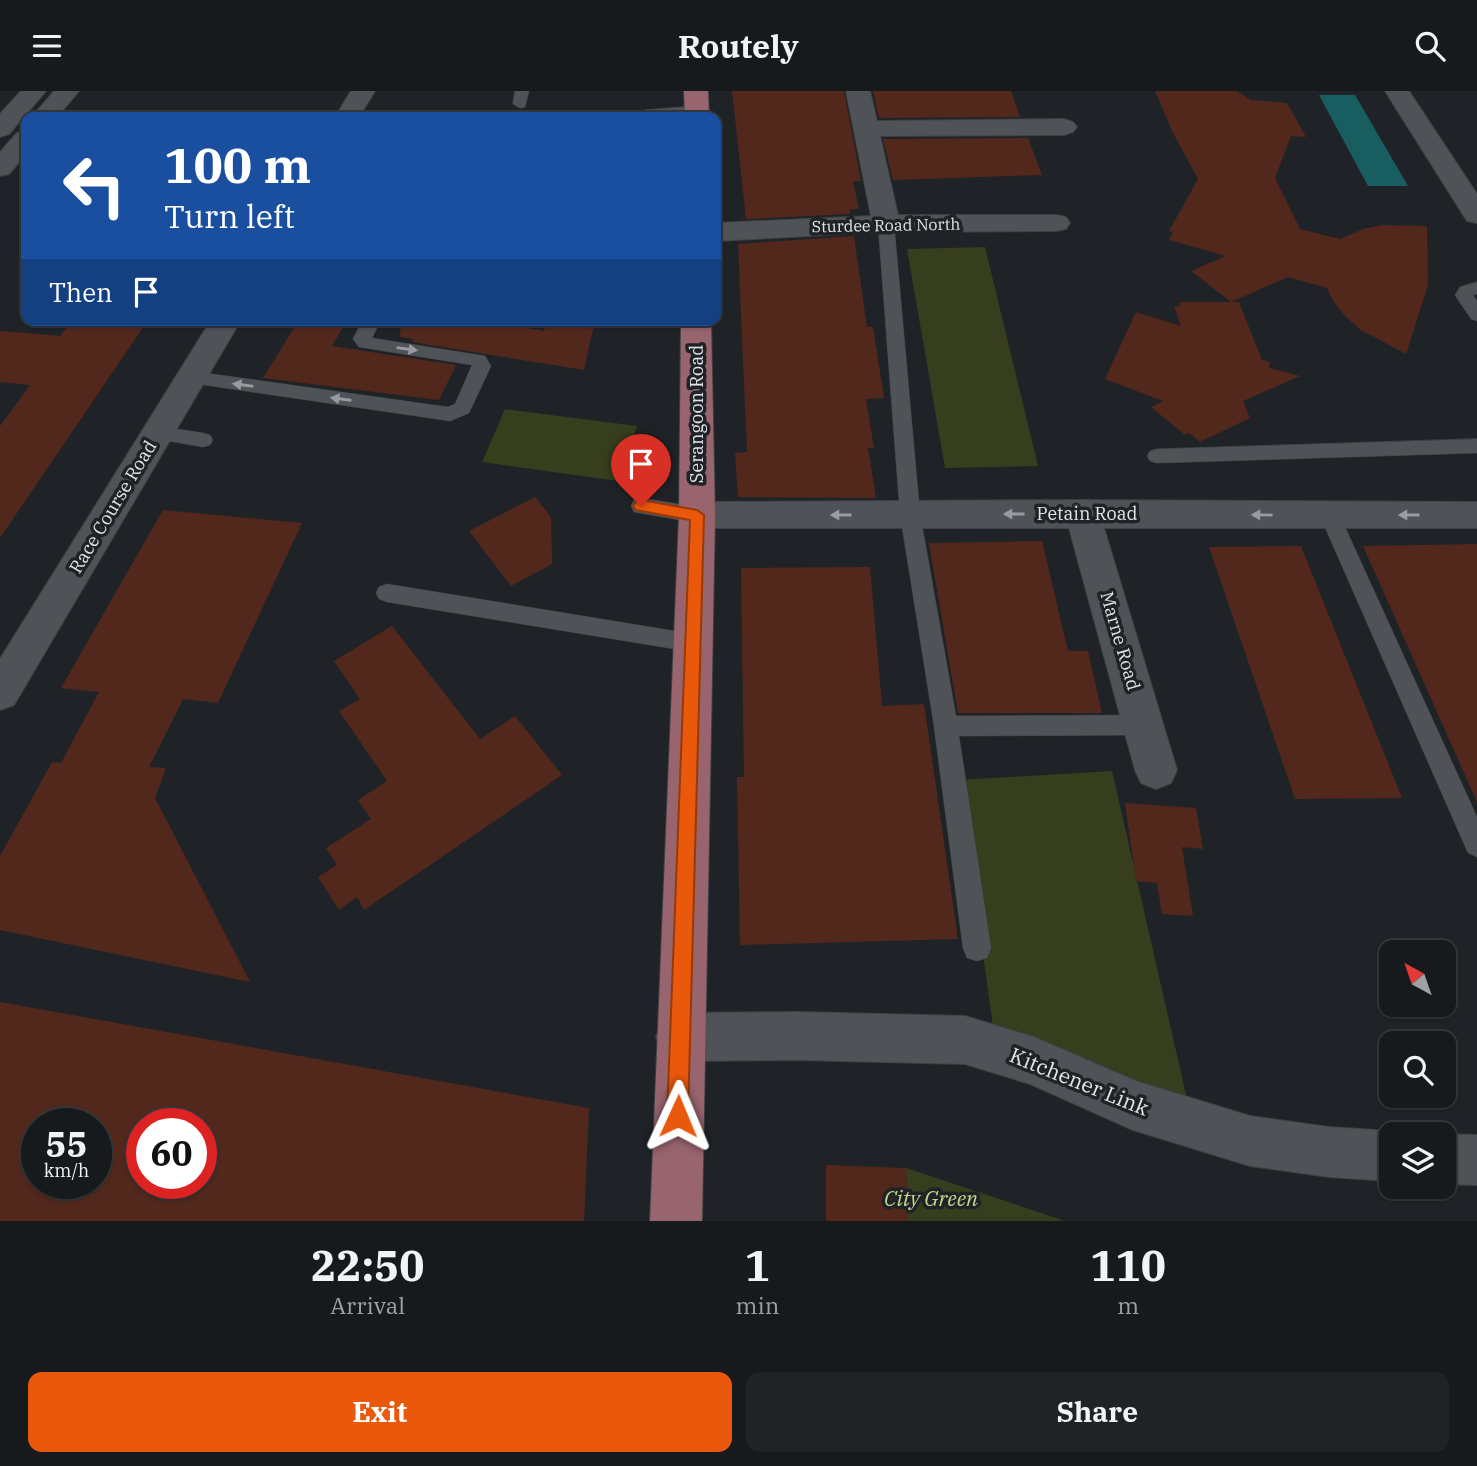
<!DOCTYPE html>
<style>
body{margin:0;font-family:"IBM Plex Serif",serif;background:#202326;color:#f1f3f6;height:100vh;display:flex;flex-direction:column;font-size:26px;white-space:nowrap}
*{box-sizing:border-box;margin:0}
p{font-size:23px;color:#9ea1a4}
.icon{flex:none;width:38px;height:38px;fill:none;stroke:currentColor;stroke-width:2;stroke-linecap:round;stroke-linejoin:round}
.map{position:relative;height:1130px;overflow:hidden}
.sheet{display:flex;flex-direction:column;background:#171a1d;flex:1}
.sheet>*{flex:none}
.top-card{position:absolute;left:21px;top:21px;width:700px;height:214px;border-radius:14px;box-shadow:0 2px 5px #0004,0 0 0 2px #36383b;background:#1a4fa0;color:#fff;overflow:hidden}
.needle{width:46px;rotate:320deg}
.fabs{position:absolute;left:1379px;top:849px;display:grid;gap:14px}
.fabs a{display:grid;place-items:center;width:77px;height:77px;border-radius:14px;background:#171a1d;box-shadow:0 2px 5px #0004,0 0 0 2px #36383b;font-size:35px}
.speed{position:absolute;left:21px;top:1017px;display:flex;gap:14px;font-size:35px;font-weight:700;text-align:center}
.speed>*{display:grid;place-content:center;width:91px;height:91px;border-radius:50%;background:#171a1d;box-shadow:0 2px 5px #0004,0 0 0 2px #36383b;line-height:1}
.speed small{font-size:18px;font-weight:400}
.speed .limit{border:10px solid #d22;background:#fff;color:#111}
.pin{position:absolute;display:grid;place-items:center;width:60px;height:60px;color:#fff;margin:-72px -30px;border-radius:50% 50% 50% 0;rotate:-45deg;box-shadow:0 0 7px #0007}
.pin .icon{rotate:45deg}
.me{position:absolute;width:77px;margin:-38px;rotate:1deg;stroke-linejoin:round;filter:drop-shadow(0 0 5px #0008)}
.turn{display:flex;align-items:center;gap:24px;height:147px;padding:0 28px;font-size:32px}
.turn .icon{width:91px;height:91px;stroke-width:2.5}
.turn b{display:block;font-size:49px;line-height:60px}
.then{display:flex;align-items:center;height:66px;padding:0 28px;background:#0003;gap:14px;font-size:26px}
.eta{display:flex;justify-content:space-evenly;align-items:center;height:119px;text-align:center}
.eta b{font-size:42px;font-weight:800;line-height:49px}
.action{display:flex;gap:14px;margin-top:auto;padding:14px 28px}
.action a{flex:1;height:80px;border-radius:14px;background:#ea580c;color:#fff;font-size:28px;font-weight:800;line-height:80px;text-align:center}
.action a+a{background:#202326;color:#f1f3f6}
header{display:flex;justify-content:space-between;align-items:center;height:91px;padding:0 28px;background:#171a1d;font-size:32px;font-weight:800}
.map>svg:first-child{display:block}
.green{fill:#373e1d}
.water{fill:#185d60}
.building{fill:#52281d;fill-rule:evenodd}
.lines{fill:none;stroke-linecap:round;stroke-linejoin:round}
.service-casing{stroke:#3d4044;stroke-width:1}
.minor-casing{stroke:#3d4044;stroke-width:2}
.tertiary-casing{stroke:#3d4044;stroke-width:2}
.primary-casing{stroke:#3d4044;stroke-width:2}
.service{fill:#4f5358;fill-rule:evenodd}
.minor{fill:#4f5358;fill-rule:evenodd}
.tertiary{fill:#4f5358;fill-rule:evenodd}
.primary{fill:#98646e;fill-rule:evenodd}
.oneway{fill:#989ca0}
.route{fill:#ea580c;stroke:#983908;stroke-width:2}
.labels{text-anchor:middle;stroke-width:7;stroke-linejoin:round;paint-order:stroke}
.far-street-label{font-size:16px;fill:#e2e4e7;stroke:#1f2327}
.street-label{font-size:18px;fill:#e2e4e7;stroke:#1f2327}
.near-street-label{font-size:21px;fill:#e2e4e7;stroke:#1f2327}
.near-park-label{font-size:21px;font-style:italic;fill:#c4d68e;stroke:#1f2327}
</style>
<header><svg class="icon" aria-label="menu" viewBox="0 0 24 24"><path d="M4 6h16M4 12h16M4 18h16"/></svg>Routely<svg class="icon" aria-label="search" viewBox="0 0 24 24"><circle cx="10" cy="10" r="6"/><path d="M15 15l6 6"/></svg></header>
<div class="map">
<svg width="1477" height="1130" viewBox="0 0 1477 1130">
<rect width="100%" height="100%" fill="#1f2327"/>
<path class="green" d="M985 156 1038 375 945 377 907 158Z
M505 318 637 335 618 390 482 371Z
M1112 680 1190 1021 995 950 959 689Z
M906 1077 1065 1130H908Z"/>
<path class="water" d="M1319 4H1355L1408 95H1368Z"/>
<path class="building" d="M732 0H844L861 90H853L859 118H850V123L746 128Z
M873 0H1011L1020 26 879 27Z
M1155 0H1237L1251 9 1287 12 1306 46 1291 45 1275 87 1300 138 1340 148 1363 138 1382 134 1427 135 1428 194 1406 263 1361 239 1344 224 1332 208 1327 197 1288 186 1231 211 1191 180 1226 165 1169 149 1173 141 1169 140 1198 88 1173 42Z
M1028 47 1042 84 893 89 883 48Z
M854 145 867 236H873L884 307 866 308 874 357H868L876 407 738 406 735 362 747 361 738 153Z
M1179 211H1239L1262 269 1270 271 1269 277 1300 285 1243 310 1250 327 1200 351 1189 342 1185 344 1151 316 1163 310 1105 288 1136 221 1181 235 1174 215 1180 216Z
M88 229H148L0 447V335L30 294 0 291V240L60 245 71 230Z
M299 229H347L332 255 456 274 439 309 263 287Z
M401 229H485L544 240 546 229H595L584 279 412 251 414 248 400 246Z
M535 406 551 426 552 473 511 495 469 440Z
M163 419 302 432 218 612 183 608 149 676 166 677 155 707 250 891 0 839V765L52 671 61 672 99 601 61 597Z
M1042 450 1068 560H1088L1102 622H958L929 452Z
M1477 453V711L1363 455Z
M1301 455 1402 707 1295 708 1209 456Z
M870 476 882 615 924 613 958 848 740 854 737 686H744L741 477Z
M392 535 480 648 515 625 562 684 364 819 357 806 339 819 318 786 337 774 326 757 371 728 358 709 387 690 339 620 360 608 334 570Z
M1125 712 1196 717 1203 758 1182 756 1193 825 1162 823 1157 792 1136 790Z
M0 911 589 1017 584 1130H0ZM37 1032H96V1092H37ZM142 1032H201V1092H142Z
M826 1074 906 1077 908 1130H826Z"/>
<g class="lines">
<g class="service-casing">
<path id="service" d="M515 0H529L525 16 520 17 513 13Z
M697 15 704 19 702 22 633 26 645 19Z
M886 128 894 133 920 423 956 625 1143 624 1151 627 1155 634 1151 641 1143 644 959 645 991 857 987 867 977 870 967 867 963 857 934 635 900 423 878 133Z
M1477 191V203L1473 204 1477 210V230L1471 228 1455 204 1460 196Z
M363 229H381L372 247 485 265 491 275 469 322 450 330 191 292 184 291 182 286 184 281 191 280 448 316 455 313 472 274 359 256 353 248Z
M158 335 203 342 210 344 213 349 210 354 203 356 151 347 148 342 151 337Z
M1477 348V362L1157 372 1150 370 1147 365 1150 360 1157 358Z
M641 407 697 416 704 418 707 424 704 430 697 432 634 421 631 415 634 409Z
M1330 417 1337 419 1340 425 1477 726V766L1468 762 1320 425 1323 419Z
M387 493 693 543 701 545 704 552 701 559 693 561 387 511 379 508 376 502 379 496Z"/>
</g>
<g class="minor-casing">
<path id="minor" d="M351 0H375L359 26H335Z
M846 0H870L877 30 1064 28 1073 31 1077 36 1073 41 1064 44 880 45 898 124H1056L1066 126 1070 132 1066 138 1056 140 886 141 716 150V132L871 125Z
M1385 0H1409L1477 103V132L1467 130Z
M211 229H241L14 614 0 619V568Z
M1082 409 1477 411V437H1104L1177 679 1171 692 1156 698 1141 692 1135 679 1069 437H697L685 433 679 424 685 415 697 411Z
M799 921 965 925 1034 946 1136 990 1250 1025 1329 1036 1391 1040 1399 1043H1391V1090L1329 1086 1250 1075 1133 1039 1030 993 965 973 799 969 680 970 663 963 656 946 663 929 680 922Z
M1443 1043H1444L1477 1044V1094L1444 1093Z"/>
</g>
<g class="tertiary-casing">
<path id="tertiary" d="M21 0H46L9 43 0 46V23Z
M54 0H79L57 26H32Z
M26 39V63L9 83 0 85V61L17 42Z"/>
</g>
<g class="primary-casing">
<path id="primary" d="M684 0H708L709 26H685Z
M681 229H711L715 424 702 1130H650L679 424Z"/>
</g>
<use href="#service" class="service"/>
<use href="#minor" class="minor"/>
<use href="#tertiary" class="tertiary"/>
<use href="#primary" class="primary"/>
</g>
<defs><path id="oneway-solid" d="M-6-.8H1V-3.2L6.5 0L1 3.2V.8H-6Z" transform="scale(1.75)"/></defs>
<g class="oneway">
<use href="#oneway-solid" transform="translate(407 258) rotate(8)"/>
<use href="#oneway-solid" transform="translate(243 294) rotate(-172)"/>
<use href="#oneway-solid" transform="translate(341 308) rotate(-172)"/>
<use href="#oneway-solid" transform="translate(1014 423) rotate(180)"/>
<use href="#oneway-solid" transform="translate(841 424) rotate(180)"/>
<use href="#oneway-solid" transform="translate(1262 424) rotate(-179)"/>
<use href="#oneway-solid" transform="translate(1409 424) rotate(180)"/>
</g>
<path class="route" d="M641 409 697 419 704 424 688 1025 685 1032 678 1035 670 1032 667 1025 690 429 636 419 633 415 636 411Z"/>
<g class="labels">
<g class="far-street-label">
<text transform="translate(886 134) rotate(-1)" y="6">Sturdee Road North</text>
</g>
<g class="street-label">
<text transform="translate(697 323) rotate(-90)" y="6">Serangoon Road</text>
<text transform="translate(113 416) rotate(-59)" y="6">Race Course Road</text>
<text x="1087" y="429">Petain Road</text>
<text transform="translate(1120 550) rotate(74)" y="6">Marne Road</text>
</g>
<g class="near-street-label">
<text transform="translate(1079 991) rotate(22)" y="7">Kitchener Link</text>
</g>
<g class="near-park-label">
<text x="931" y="1115">City Green</text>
</g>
</g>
</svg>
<div class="fabs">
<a><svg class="needle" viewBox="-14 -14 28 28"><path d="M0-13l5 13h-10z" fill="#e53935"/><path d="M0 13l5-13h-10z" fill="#9ea1a4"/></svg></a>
<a><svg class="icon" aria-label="search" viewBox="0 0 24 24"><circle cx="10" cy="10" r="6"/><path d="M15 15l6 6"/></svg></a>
<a><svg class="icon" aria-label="layers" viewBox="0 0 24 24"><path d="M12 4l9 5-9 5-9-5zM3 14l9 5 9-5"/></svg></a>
</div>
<div class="speed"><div>55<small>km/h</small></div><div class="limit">60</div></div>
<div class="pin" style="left:641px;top:415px;background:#d93025"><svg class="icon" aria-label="arrive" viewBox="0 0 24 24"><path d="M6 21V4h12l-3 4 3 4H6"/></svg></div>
<svg class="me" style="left:678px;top:1025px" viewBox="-20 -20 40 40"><path d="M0-17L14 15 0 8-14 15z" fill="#ea580c" stroke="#fff" stroke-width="4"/></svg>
<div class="top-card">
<div class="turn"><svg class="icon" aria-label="left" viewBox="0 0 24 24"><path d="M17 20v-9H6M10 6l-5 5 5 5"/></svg><div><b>100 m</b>Turn left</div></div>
<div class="then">Then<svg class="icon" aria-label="arrive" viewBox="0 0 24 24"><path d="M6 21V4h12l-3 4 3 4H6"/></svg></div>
</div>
</div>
<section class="sheet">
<div class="eta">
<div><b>22:50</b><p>Arrival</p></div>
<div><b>1</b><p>min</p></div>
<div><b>110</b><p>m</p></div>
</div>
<div class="action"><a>Exit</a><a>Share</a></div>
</section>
